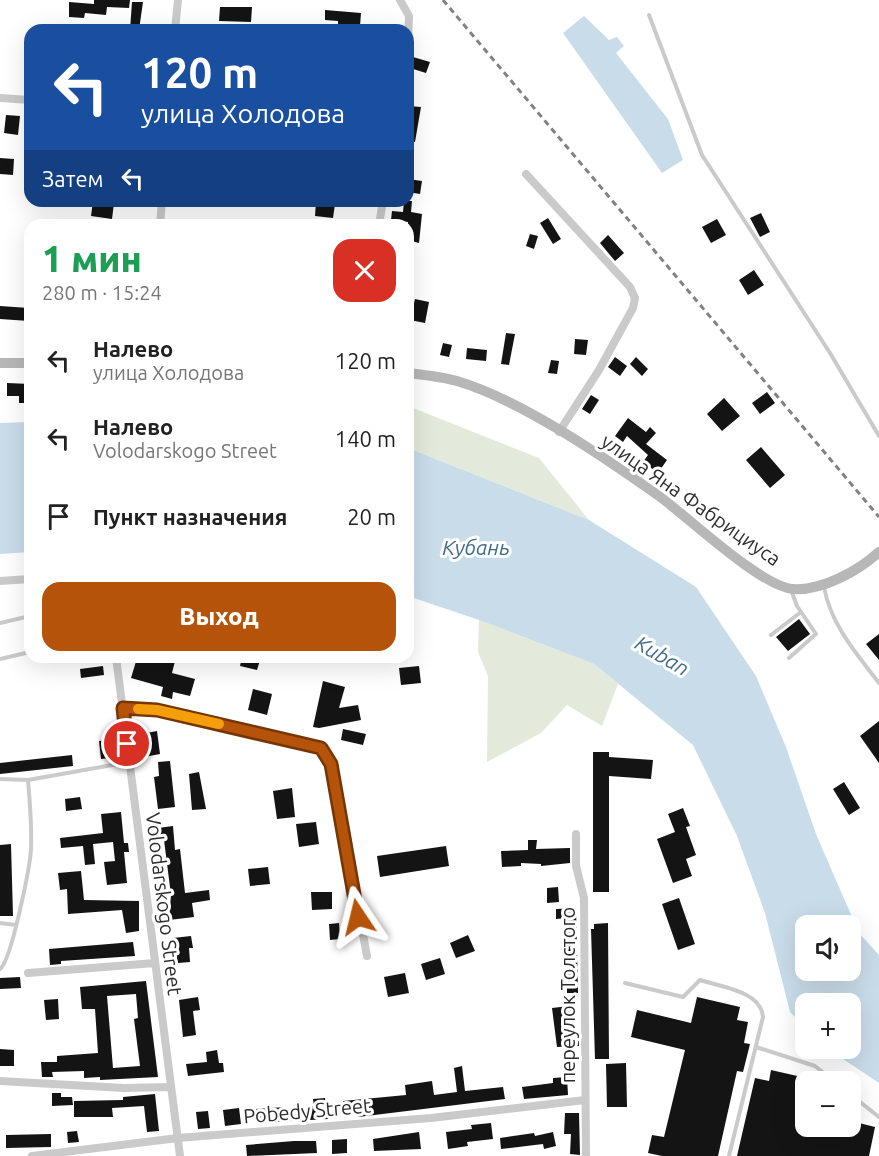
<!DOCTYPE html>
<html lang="ru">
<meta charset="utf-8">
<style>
body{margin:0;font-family:Ubuntu,sans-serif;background:#f6f6f6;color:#222;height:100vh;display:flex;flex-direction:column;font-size:22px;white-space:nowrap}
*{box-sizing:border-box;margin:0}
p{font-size:20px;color:#767676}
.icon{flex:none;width:33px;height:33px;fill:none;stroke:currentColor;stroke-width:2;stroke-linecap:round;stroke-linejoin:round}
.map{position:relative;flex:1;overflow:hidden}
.drawer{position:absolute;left:24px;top:219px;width:390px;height:444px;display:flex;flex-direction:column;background:#fff;border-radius:18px;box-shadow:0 6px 24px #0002}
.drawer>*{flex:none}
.guide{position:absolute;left:24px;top:24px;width:390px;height:183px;border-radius:18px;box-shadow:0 6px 24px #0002;background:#1a4fa0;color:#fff;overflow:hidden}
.tools{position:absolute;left:795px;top:915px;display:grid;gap:12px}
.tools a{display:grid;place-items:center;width:66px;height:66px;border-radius:12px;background:#fff;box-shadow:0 6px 24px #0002;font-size:30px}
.pin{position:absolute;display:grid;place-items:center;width:51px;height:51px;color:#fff;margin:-26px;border:3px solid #fff;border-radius:50%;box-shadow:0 2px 6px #0007}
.me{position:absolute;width:66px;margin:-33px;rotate:350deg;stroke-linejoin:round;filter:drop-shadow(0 0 4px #0008)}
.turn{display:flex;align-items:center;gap:21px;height:126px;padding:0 18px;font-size:27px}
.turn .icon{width:78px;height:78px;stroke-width:2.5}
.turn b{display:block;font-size:42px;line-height:51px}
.then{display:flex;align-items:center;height:57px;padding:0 18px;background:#0003;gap:12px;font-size:22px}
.round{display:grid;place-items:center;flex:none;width:63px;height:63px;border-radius:18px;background:#f6f6f6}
.overview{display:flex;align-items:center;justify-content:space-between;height:102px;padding:0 18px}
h1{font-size:36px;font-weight:800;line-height:45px;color:#1e9e55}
.cta{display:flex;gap:12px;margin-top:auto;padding:12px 18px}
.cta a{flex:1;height:69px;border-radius:18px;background:#b45309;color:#fff;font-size:24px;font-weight:800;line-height:69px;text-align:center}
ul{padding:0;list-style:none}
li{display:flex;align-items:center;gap:18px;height:78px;padding:0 18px}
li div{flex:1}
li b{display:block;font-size:22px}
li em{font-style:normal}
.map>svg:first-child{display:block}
.green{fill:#e3eadc}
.water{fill:#c9dce9;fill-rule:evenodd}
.building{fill:#141414;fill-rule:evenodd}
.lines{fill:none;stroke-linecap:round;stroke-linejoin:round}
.lane{stroke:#cacaca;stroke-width:4}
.street{stroke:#cacaca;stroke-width:8}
.secondary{stroke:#b7b7b7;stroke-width:10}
.rail{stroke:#828282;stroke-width:3;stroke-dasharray:6 4.5;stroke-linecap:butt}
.route-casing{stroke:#753606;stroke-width:15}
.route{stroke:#b45309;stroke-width:10}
.slow{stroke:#f59e0b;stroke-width:10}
.labels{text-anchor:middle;stroke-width:6;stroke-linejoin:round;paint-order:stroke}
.street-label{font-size:20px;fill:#2d2d2d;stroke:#fff}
.water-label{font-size:21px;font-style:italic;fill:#406c8b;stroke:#fff}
</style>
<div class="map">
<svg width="879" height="1156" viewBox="0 0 879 1156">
<rect width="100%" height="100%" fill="#fff"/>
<path class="green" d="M408 406 539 458 589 520 408 448Z
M479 620 594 664 618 684 602 726 567 705 541 733 487 762 488 676 478 652Z"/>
<path class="water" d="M584 16 609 40 617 37 624 46 616 53 668 119 683 160 662 173 563 33Z
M30 422V552L0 554V423Z
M408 448 589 520 696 587 756 676 786 747 816 834 859 933 879 955V1083L828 1049 850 1048V1004H806L805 1027 790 1012 765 913 737 836 693 745 594 664 479 620 408 596ZM806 926H850V970H806Z"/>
<path class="building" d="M94 0H130L129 8 107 7 106 15 85 13 84 18 69 17V2L94 4Z
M132 2H143L139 30H130Z
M220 7H252L251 22 219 21Z
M325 10 361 13 360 26 338 25V21L325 20Z
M413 57 430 62 426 73 410 68Z
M409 106 421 107 415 142 408 141Z
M6 115 20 116 18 135 4 133Z
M0 158 14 159 13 175 0 174Z
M408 179 422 181 420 194 408 192Z
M93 201 114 203 112 219 91 216Z
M404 201H412L411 212 422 214 419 243 408 240V222L391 220 392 211 403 212Z
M316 202 335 204 333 218 315 216Z
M761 213 770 232 760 237 750 218Z
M548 218 561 239 553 244 540 223Z
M717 219 726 235 711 243 702 227Z
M530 234 538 236 534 249 526 246Z
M608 235 624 253 615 261 600 243Z
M754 270 764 285 748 295 739 280Z
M415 299 429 302 425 323 410 320Z
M0 306 29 308V321L0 319Z
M506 333 515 334 509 365 501 364Z
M575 339 588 340 586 355 574 354Z
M443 343 452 345 449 357 440 355Z
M467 348 487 350 486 361 466 359Z
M615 357 627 366 620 376 608 367Z
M636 357 648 369 642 376 630 364Z
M551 360 559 361 557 374 548 373Z
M7 383 30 384V403H19V396H7Z
M767 392 775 403 760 414 752 403Z
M591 395 599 400 590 414 582 409Z
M724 398 740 416 722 431 707 414Z
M628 418 646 432 650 427 656 433 646 444 667 460 658 473 643 462 648 455 627 436 623 442 615 436Z
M761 447 785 475 770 488 746 460Z
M799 619 810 634 788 651 776 637Z
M879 634V660L866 644Z
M154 657H176L172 673 195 679 190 696 173 692 172 699 161 696 163 687 131 678 137 658 153 663Z
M242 657H261L257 670 240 666Z
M103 666 104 675 81 678 80 669Z
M419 666 421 683 401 685 399 668Z
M323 681 345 687 339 708 358 705 361 720 319 728 313 727Z
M253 689 272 694 267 715 248 710Z
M879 721V763L860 736Z
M343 729 366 734 363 745 341 740Z
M157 731 160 754 144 757 141 734Z
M116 739 118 757 101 759 99 741Z
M593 752H609V757L653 760 651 779 609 776V892H593Z
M72 755 73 766 0 774V763Z
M170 761 175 807 158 809 154 777 159 776 158 762Z
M199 772 206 809 192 810 189 774Z
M844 782 860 808 849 815 833 789Z
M292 788 295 817 277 819 273 791Z
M80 797 82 809 66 811 65 799Z
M683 808 690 826 686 827 696 855 686 859 692 876 673 883 657 839 675 832 668 814Z
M121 812 124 843H128L129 852H124L127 883 107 885 104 862 115 861 113 842 93 844 95 864 85 865 83 846 61 848 60 838 103 833 101 814Z
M316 822 319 844 299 847 296 824Z
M173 826 175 850 180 849 185 893 209 890 210 900 192 903 194 917 169 920 171 895 164 840 160 841 158 828Z
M528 840H537L536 849 570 848V863L541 866V864L521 863V866L502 867 501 851 528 850Z
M11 844 13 916H0V845Z
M446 846 449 866 380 877 377 856Z
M268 867 270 884 250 886 248 869Z
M81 871 84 900 139 901V931L126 933 122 910 68 914 67 889 60 890 58 873Z
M558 887 559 902 547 903V888Z
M311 892H332V909L312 910Z
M679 898 695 944 678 950 662 904Z
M576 908 578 993H567V918L556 919V909Z
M339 923 340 939 330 940 329 924Z
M608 923 609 1059H595L591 929H594V924Z
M468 935 475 951 456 958 450 943Z
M191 936 193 948H189L190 962 178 963 173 938Z
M133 942 135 956 61 961V964L50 965 49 949Z
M440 958 445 974 426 980 421 964Z
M405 973 409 993 388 997 384 977Z
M20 977 21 988 0 989V978Z
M146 981 158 1077 100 1080V1077L84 1078V1071L52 1072 53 1077H42L41 1062H57V1056L98 1053 95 1009H82L80 987ZM136 994 138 1018 134 1019 140 1066 113 1068 107 996Z
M198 997 200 1010 193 1011 196 1035 183 1037 179 1000Z
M697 997 740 1007 737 1020 748 1022 744 1043 750 1044 743 1072 737 1071 718 1156H662L648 1153 652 1135 664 1137 685 1050 631 1037 637 1010 691 1023Z
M58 999 59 1019 46 1020 44 1000Z
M569 1006 571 1033H578L579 1046 557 1047 552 1008Z
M0 1049 14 1050V1066H0Z
M217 1050 219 1063H223L224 1072 188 1076 186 1064 207 1062 206 1052Z
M626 1063 627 1107H607L606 1064Z
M462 1066 465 1091 503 1087 505 1099 358 1117 357 1114 345 1116 343 1101 406 1095 405 1085 432 1081 434 1095 457 1092 454 1068Z
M771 1070 806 1078V1126L826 1132 828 1126H850V1111L861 1113 859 1123 875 1127 869 1156H737L755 1078 769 1081Z
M567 1077 568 1095 524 1099 522 1087 553 1083V1078Z
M52 1093H61V1097H72L73 1105 52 1106Z
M155 1094 159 1131 147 1132 144 1106 112 1108 113 1117H74V1101L123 1100V1097Z
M325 1098 328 1119 257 1123 256 1109 286 1107V1110L314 1106 313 1099Z
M239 1108 241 1124 225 1126 223 1110Z
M208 1111 210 1128 198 1129 196 1112Z
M565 1113H579L580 1155 570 1154 571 1134H564Z
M491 1123 493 1139 467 1142 468 1146 448 1149 446 1132 472 1129 471 1125Z
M77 1131 79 1142 68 1143 67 1132Z
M419 1132 421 1149 374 1151 373 1139Z
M553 1132 556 1146 544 1149 543 1144 501 1149 500 1138 534 1133 535 1136Z
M51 1134V1147L6 1148V1135Z
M347 1139V1153L332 1154V1140Z
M294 1141H316L317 1153 247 1156 246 1145Z"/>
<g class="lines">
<path class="lane" d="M649 15 702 155 830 353 879 436
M824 587C831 625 856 653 879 683
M0 623 30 616
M771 635 801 612
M789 658 816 634 797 606 791 590
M0 659 30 652
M0 779 28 780 129 762
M0 923 16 925
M0 969C11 962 30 867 31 849 32 826 30 803 28 780
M625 983 683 997 700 980C721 987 761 991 763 1017L729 1156
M756 1047 815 1066 835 1082
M850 1094 879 1117"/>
<path class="street" d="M400 0 409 16 408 42
M175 30 178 0
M0 98 30 100
M526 174 630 287 635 298 633 308 599 370 559 432
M160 225 162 201
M379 225 383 201
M0 581 30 579
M116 657 180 1156
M123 708 157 710 321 748 331 764 367 956
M576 834V866L584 898 586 1156
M28 973 155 963
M0 1081 124 1088 171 1087
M32 1156 178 1138 431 1118 585 1100"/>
<path class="secondary" d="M0 363H30
M408 373C424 375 442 377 457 381 521 400 604 457 659 496 688 517 760 586 793 589 822 591 858 571 879 552"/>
<path class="rail" d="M443 0 879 517"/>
</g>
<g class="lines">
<g class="route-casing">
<path id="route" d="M127 744 123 708 157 710 321 748 331 764 358 917"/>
</g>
<use href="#route" class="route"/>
<path class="slow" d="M138 709 157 710 219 724"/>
</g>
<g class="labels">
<g class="street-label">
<text transform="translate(691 500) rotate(35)" y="7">улица Яна Фабрициуса</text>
<text transform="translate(164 904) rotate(83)" y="7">Volodarskogo Street</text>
<text transform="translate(568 995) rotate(-90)" y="7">переулок Толстого</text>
<text transform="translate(307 1111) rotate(-5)" y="7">Pobedy Street</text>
</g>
<g class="water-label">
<text x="476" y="555">Кубань</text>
<text transform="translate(662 656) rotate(30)" y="7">Kuban</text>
</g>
</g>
</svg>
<div class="tools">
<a><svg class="icon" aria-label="sound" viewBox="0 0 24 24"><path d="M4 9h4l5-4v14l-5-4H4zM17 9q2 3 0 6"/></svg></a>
<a>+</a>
<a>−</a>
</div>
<div class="pin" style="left:127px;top:744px;background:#d93025"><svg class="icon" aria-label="arrive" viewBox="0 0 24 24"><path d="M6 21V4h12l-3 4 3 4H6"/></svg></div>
<svg class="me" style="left:358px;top:917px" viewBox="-20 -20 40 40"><path d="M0-17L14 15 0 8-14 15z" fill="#b45309" stroke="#fff" stroke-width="4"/></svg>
<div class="guide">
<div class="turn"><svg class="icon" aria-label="left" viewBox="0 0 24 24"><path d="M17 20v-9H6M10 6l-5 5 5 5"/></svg><div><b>120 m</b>улица Холодова</div></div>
<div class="then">Затем<svg class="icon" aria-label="left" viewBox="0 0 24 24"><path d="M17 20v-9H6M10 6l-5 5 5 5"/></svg></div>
</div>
<section class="drawer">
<div class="overview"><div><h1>1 мин</h1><p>280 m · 15:24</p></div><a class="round" style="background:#d93025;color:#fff"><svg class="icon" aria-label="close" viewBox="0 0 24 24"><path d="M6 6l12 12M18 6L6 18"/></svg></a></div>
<ul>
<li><svg class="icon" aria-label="left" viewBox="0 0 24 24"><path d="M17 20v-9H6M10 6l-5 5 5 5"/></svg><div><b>Налево</b><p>улица Холодова</p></div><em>120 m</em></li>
<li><svg class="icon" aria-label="left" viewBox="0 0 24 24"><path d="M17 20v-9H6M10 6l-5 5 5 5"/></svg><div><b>Налево</b><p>Volodarskogo Street</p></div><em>140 m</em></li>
<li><svg class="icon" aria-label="arrive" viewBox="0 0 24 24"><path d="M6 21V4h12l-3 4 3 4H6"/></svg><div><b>Пункт назначения</b></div><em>20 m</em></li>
</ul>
<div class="cta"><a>Выход</a></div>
</section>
</div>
